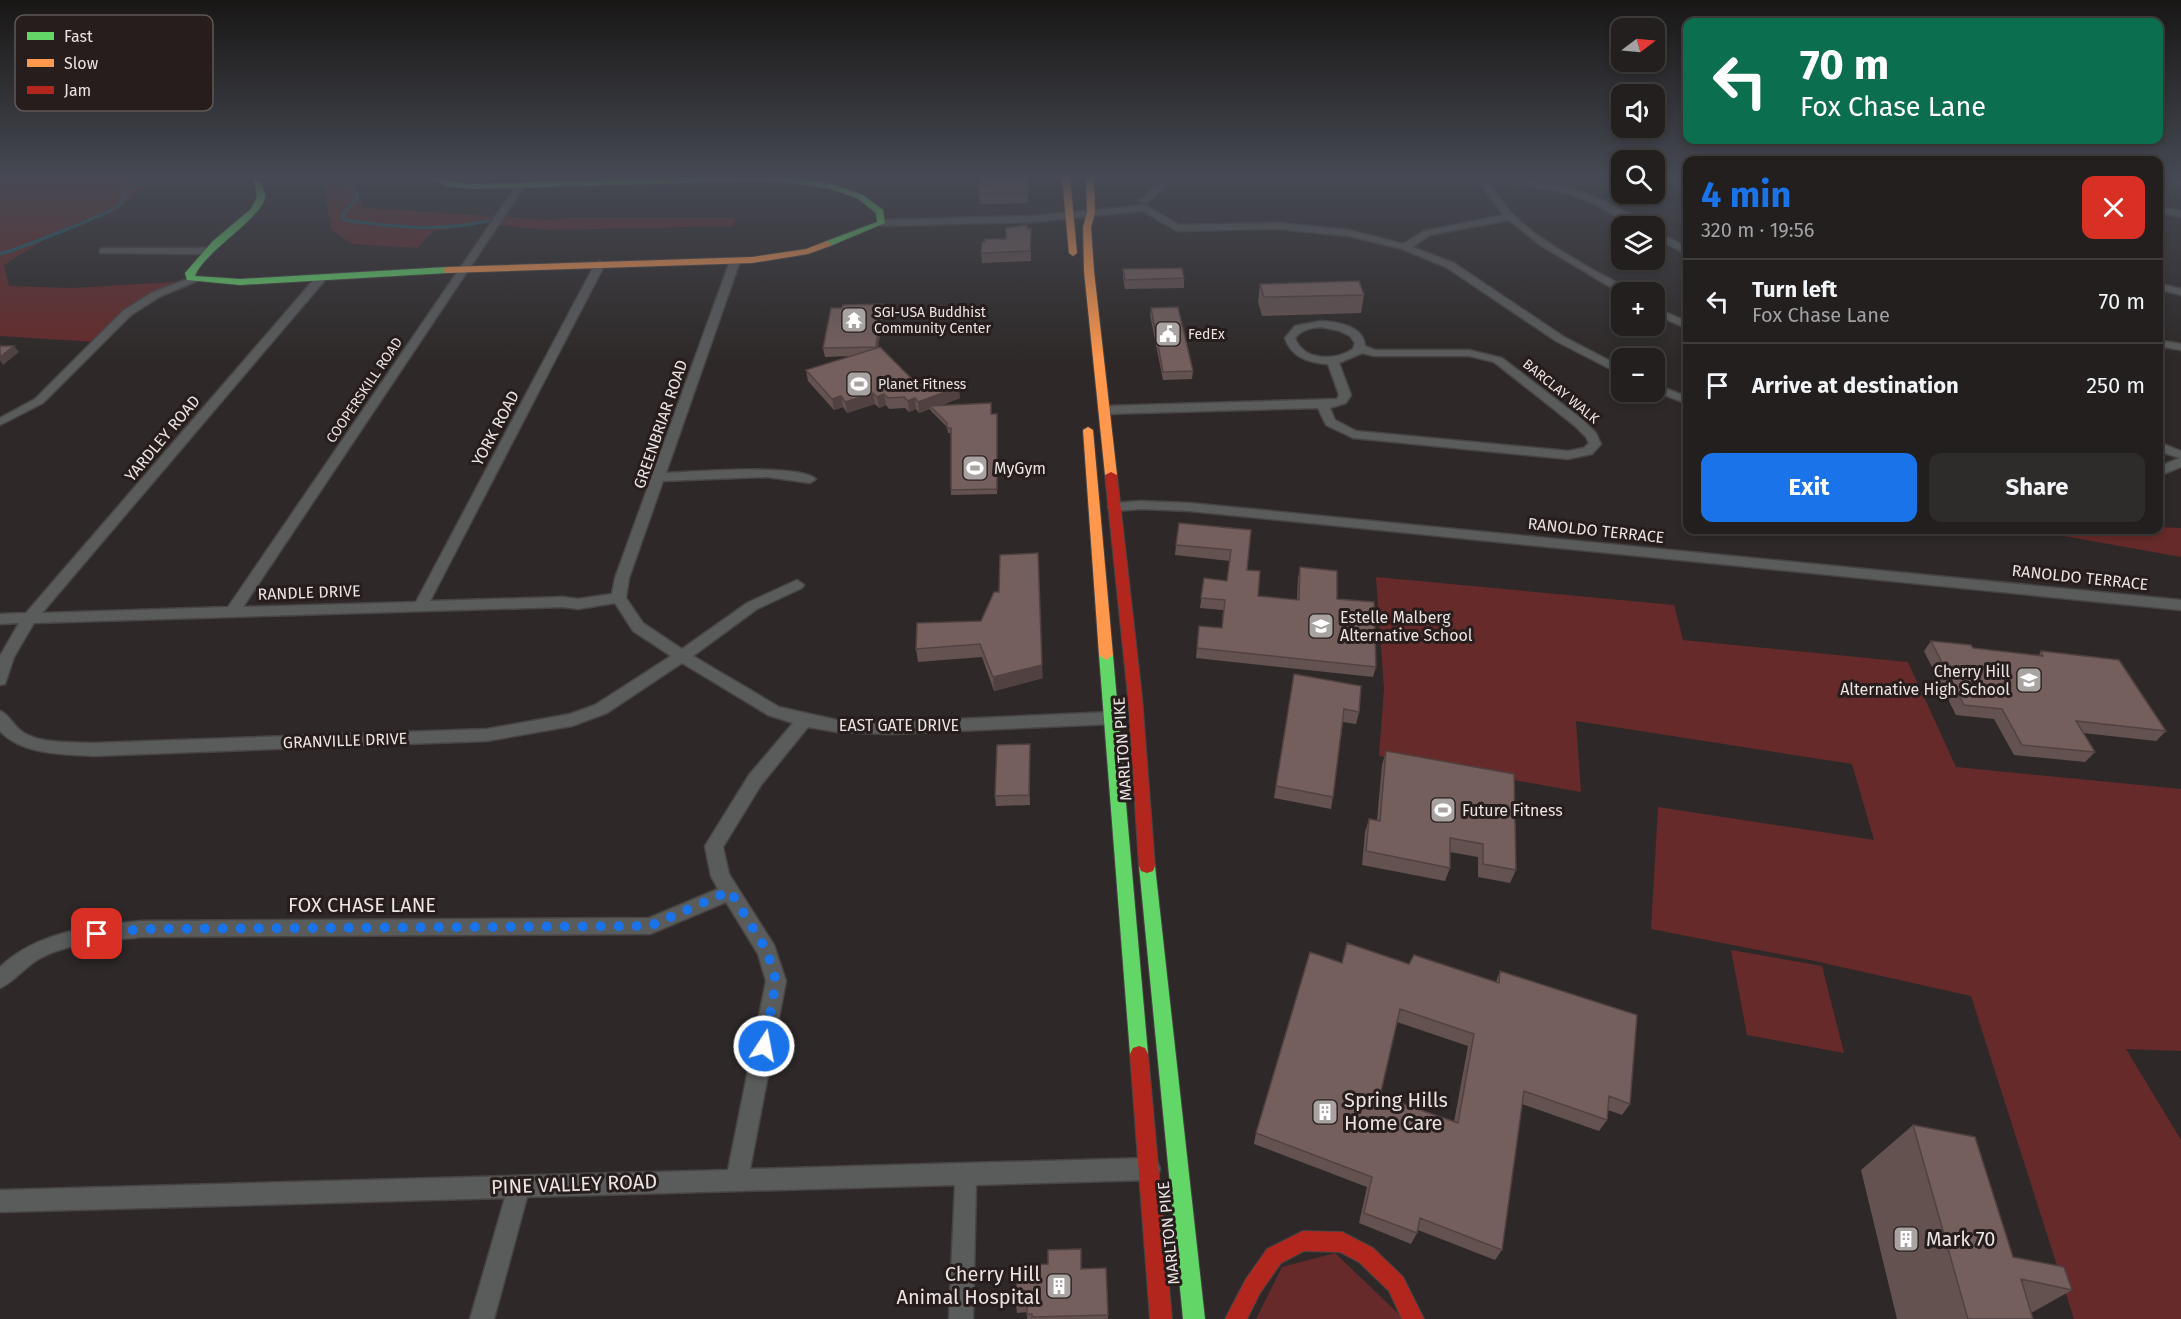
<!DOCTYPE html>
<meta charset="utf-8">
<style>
body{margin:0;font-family:"Fira Sans",sans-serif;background:#2e2c2b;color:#f1f3f6;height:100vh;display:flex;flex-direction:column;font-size:22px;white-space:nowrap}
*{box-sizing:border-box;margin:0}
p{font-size:20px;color:#a2a2a4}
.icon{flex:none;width:33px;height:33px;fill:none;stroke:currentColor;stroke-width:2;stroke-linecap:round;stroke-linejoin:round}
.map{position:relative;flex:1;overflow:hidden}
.details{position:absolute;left:1683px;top:156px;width:480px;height:378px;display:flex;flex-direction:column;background:#221f1e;border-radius:12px;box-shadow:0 3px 9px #0003,0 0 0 2px #3f3d3c}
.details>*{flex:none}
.banner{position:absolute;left:1683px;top:18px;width:480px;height:126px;border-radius:12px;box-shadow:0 3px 9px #0003,0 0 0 2px #3f3d3c;background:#0b6e4f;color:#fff;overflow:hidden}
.needle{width:39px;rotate:74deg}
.controls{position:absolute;left:1611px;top:18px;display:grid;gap:12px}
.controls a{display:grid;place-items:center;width:54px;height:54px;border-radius:12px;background:#221f1e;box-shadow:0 3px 9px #0003,0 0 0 2px #3f3d3c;font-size:30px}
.pin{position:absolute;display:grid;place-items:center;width:51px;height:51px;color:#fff;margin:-26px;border-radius:12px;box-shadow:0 3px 9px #0006}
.me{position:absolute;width:66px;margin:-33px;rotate:11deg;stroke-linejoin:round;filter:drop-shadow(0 0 4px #0008)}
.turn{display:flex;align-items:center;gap:21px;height:126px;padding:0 18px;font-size:27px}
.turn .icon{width:78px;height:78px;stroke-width:2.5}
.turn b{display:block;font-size:42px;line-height:51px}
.round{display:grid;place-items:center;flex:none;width:63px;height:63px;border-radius:12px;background:#2e2c2b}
.summary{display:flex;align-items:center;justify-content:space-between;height:102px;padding:0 18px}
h1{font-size:36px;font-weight:700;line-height:45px;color:#1a73e8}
.button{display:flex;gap:12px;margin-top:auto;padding:12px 18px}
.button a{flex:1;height:69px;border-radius:12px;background:#1a73e8;color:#fff;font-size:24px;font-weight:700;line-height:69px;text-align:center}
.button a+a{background:#2e2c2b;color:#f1f3f6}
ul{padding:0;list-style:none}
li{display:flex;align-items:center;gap:18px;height:84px;padding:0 18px;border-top:2px solid #3f3d3c}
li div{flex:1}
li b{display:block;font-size:22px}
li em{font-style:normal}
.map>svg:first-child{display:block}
.green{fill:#662a2a}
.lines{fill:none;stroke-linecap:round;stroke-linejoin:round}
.stream{stroke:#19626f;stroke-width:3}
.street-casing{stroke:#474443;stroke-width:3}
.fast-casing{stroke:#474443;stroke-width:2}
.slow-casing{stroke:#474443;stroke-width:2}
.jam-casing{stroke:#474443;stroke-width:2}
.street{fill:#5a5b5b;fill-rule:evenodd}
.fast{fill:#63d668;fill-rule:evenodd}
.slow{fill:#ff974d;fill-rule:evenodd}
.jam{fill:#b3261e;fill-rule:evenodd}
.wall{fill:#645250;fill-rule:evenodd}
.shaded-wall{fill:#514241}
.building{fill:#745f5d;stroke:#514241;stroke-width:1.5;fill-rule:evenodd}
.route{stroke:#1a73e8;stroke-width:10;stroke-dasharray:0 18}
.labels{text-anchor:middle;stroke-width:6;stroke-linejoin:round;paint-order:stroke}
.far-poi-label{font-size:14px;fill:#e9e3e2;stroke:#261d1c;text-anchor:start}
.far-street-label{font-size:14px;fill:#e9e3e2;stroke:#261d1c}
.street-label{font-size:16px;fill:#e9e3e2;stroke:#261d1c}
.poi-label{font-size:16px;fill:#e9e3e2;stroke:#261d1c;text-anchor:start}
.near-street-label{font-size:20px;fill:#e9e3e2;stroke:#261d1c}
.near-poi-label{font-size:20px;fill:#e9e3e2;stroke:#261d1c;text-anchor:start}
.key{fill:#261d1c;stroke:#605857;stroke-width:1.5}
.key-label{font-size:16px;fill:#e9e3e2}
</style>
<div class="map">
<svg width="2181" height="1319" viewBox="0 0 2181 1319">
<rect width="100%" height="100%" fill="#2e2928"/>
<path class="green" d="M0 177H163L152 182 112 213 50 236 4 265 9 286 71 288 193 281 148 299 95 342 0 336Z
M323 177H351L364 208 551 220 567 218H737L733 226 545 230 484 223 434 231 417 248 352 244 331 229Z
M2159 527 2181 528V557L2047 533 2158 530Z
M1376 577 1674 605 1683 640 1908 662 1956 767 2181 789V1051L2126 1049 2181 1140V1319H2074L1971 996 1810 960 1651 929 1658 807 1874 840 1852 764 1576 721 1581 792 1379 756 1384 689Z
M1731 950 1822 966 1844 1053 1747 1035Z
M1335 1253 1404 1319H1256L1282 1267Z"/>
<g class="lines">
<path class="stream" d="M348 177 349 185 358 194 357 199 343 214 344 220C393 227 440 232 488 221
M0 254C15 250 115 212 120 204 123 201 124 195 125 191L145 182V177"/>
<g class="street-casing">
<path id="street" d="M830 177H840L826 187H820V183Z
M1231 177H1335L1331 180 1168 184 1147 203 1139 201 1163 179Z
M1460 177C1506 177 1554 179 1597 198 1614 205 1630 215 1646 224L1647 226C1625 226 1605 207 1584 199 1554 188 1523 184 1491 182 1508 223 1558 249 1595 271 1606 277 1621 283 1630 292L1622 294 1540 245 1509 220 1430 235 1412 247 1454 263 1564 337 1622 367V375L1556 341 1446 267 1402 249 1349 236 1278 229 1177 231 1143 211 1032 222 881 226 876 223 881 220 1032 216 1145 205 1179 225 1278 223 1349 230 1403 244 1424 231 1504 215 1487 194 1482 181 1464 180Z
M1664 177H1675L1688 182V189Z
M2168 177H2177L2181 180V187Z
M521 182 525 185 243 607 416 602 595 264 600 261 605 264 430 601 563 597 578 599 612 594 615 578 730 261 739 259 740 261 666 473C693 472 799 463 816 479L810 483 767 477 663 481 629 578 626 598 643 623 682 649 747 603 797 580 804 585 802 588 757 609 693 656 779 707 837 720 891 722 1112 712 1118 714 1120 718 1118 722 1112 724 891 734 837 732 808 727 761 785 723 847 729 874 774 945 786 981 750 1169 1149 1158 1157 1161 1160 1169 1157 1177 1149 1180 976 1185 973 1319H949L955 1185 527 1197 494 1319H470L505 1198 0 1212V1190L728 1170 766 981 758 954 726 902 650 934 141 937C106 941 68 942 37 960 24 968 14 982 0 988V967C38 931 92 926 141 921L649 918 718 889 711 876 705 846 749 775 793 723 768 715 682 663 607 713 572 726 487 741 93 756C63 754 22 755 0 731V711C9 714 14 727 24 733 43 744 72 742 93 743L487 729 570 714 595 705 671 656 633 631 615 603 578 609 563 607 34 623 14 657 5 684 0 685V656L19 623 0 624V614L26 613 317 276H325V280L42 613 228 607 517 185Z
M2158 206 2181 211V217L2158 212Z
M1654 230 1688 248V255L1654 237Z
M103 248H209L214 251 209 254 100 253V249Z
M190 278 199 280 159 297 131 315 43 403 0 425V418L35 399 123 311 151 293Z
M2158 283 2181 289V295L2158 289Z
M1654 307 1688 322V329L1654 314Z
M1321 321C1337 322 1364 326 1365 346L1375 350H1469L1502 358 1583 420 1596 433 1601 444 1592 454 1568 459 1353 438 1326 425 1318 408 1105 414 1099 410 1105 406 1337 399 1339 395 1328 364C1309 363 1291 357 1285 338L1295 326ZM1321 327 1340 331 1350 336 1355 343 1353 349C1335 361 1303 361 1295 338 1302 329 1311 328 1321 327ZM1362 353 1374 356H1469L1494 362 1575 426 1586 437 1589 443 1584 448 1568 451 1356 431 1335 420 1330 408 1346 403 1351 395 1339 363Z
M2158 340 2181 344V350L2158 346Z
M1654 384 1688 397V404L1654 391Z
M2158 442 2181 451V467L2158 476V467L2180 458 2158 451Z
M1141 501 1189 503 2181 600V610L1189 511 1141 509 1115 511 1108 507 1115 503Z"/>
</g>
<g class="fast-casing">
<path id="fast" d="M429 177C442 176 456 183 471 184L695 177 795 178 831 184 863 195 883 210 885 223 830 246H824V242L877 222 876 213 857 198 830 189 795 183 756 181 471 189 446 186Z
M254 180 261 182C262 186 265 192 265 196 265 216 204 251 195 276L240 279 447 267 452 270 447 273 240 285 187 280 185 273 213 241 251 209 257 197Z
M1106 650 1113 655 1148 1054 1145 1060 1139 1062 1133 1060 1130 1054 1099 655Z
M1147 859 1153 861 1155 866 1205 1319H1183L1139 866 1141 861Z"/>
</g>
<g class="slow-casing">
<path id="slow" d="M1062 177H1070L1077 253 1073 256 1069 253Z
M1086 177H1094L1095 213 1091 227 1094 271 1117 475 1111 478 1105 475 1084 271 1083 227 1087 213Z
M827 241 831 244 830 246 808 254 752 263 447 273 442 270 447 267 752 257 806 249Z
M1088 427 1093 430 1113 655 1106 660 1099 655 1083 430Z"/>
</g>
<g class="jam-casing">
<path id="jam" d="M1111 472 1117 475 1142 697 1155 866 1153 871 1147 873 1141 871 1139 866 1128 697 1105 475Z
M1139 1046 1145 1048 1148 1054 1172 1319H1150L1130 1054 1133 1048Z
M1303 1231 1342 1232 1373 1248 1403 1277 1424 1319H1402L1389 1291 1359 1262 1340 1252 1304 1251 1281 1263 1260 1293 1247 1319H1225L1246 1279 1267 1249Z"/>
</g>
<use href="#street" class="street"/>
<use href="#fast" class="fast"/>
<use href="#slow" class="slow"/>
<use href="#jam" class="jam"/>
</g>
<path class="wall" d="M1027 177 1028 203 980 204 979 193Z
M1027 229 1031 239V261L982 263 981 253 1006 239Z
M1123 269 1184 278V288L1125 289 1123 278Z
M1260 284 1364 295 1361 313 1262 316 1258 302Z
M1151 308 1193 371 1192 379 1163 380 1150 315Z
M883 313 878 348 917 384 960 398 939 406 992 414H997V494L951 495V433H948L947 427 931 411 930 409 919 413 916 409 909 412 905 408 889 409 886 405 879 408 875 404 847 413 843 407 834 410 808 381 806 370 851 356 825 357 823 348Z
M1251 530 1247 570 1258 596 1297 600 1298 578 1300 567 1337 599 1376 667 1373 677 1196 658 1199 626 1222 628 1223 610 1200 608 1204 578 1227 581 1230 561 1175 555 1176 545Z
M981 621 1043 678 994 691 982 657 918 662 916 649Z
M1931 641 1973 648 2039 655 2041 651 2166 731 2156 741 2083 733 2095 752 2085 762 2014 755 1994 719 1956 715 1924 651Z
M1294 674 1359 712 1356 724 1343 722 1333 797 1331 809 1274 798Z
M1030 744V805L996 806 995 796Z
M1386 751 1516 870 1510 883 1478 877V857L1450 852V868L1445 881 1362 865 1365 832 1369 819 1377 820 1382 765Z
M1409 964 1496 982 1500 971 1630 1104 1622 1115 1608 1110 1607 1120 1599 1131 1522 1104 1502 1250 1495 1260 1418 1230 1417 1233 1411 1244 1359 1223 1367 1187 1254 1144 1256 1133ZM1397 1022 1468 1046 1454 1122 1380 1096Z
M1913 1125 2013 1257 2072 1290 2031 1313 2033 1319H1897L1861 1170Z
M1106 1268 1108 1319H1027V1312L1017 1313 1016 1305 1081 1269Z"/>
<path class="shaded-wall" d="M882 304 883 313 877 356 876 347Z
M14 346 19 352 3 365 0 360V357Z
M959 387 960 398 932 408 930 406V409L919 413 918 402Z
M873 393 875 404 847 413 845 402Z
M884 394 886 405 879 408 877 397Z
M841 396 843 407 834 410 832 399Z
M915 398 916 409 909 412 908 401Z
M1042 665 1043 678 994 691 993 677Z
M1030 744V805L1029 795Z"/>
<path class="building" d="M979 177H1027L1028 192 979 193Z
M1027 225V229H1031L1030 251 981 253 982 242H985V239H1006V228Z
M1182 268 1184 278 1125 280 1123 269Z
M1359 281 1364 295 1264 297 1260 284Z
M882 304 876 347 823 348 831 308H842L843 305Z
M1178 307 1193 371 1163 372 1151 308Z
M0 346H14L0 357Z
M880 347 917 384 959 387 918 402 915 398 908 401 904 397 888 398 884 394 877 397 873 393 845 402 841 396 832 399 806 370Z
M991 403V414H997V489L951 490V428H947V423L930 406Z
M1179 523 1251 530 1247 570 1260 571 1258 596 1299 600 1300 567 1337 571V599L1374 602 1376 667 1197 648 1199 626 1222 628 1225 600 1201 598 1204 578 1227 581 1231 550 1176 545Z
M1038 553 1042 665 993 677 980 644 916 649 917 623 981 621 994 592H999L1000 555Z
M1931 641 1971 645 1973 648 2043 656 2041 651 2119 660 2166 731 2076 721 2095 752 2022 745 2002 709 1964 705Z
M1294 674 1361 686 1359 712 1344 709 1333 797 1276 786Z
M1030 744 1029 795 995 796 997 745Z
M1386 751 1514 774 1516 870 1483 864V844L1450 838V868L1366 851 1369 819 1380 821Z
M1347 943 1409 964 1414 955 1499 983 1500 971 1637 1015 1630 1104 1609 1096 1607 1120 1524 1091 1502 1250 1420 1218 1417 1233 1364 1213 1372 1177 1256 1133 1310 952 1342 963ZM1400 1009 1474 1034 1458 1123 1380 1096Z
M1913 1125 1975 1137 2013 1257 2064 1267 2072 1290 2021 1279 2033 1319H1968Z
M1081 1249V1269L1106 1268 1108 1315 1032 1317V1314H1027V1305H1016L1017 1274 1033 1273 1032 1265 1048 1264V1250Z"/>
<linearGradient id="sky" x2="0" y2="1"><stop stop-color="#191716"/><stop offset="0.49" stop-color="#464953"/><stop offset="1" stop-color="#464953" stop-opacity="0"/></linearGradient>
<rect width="2181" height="361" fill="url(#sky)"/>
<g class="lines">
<path class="route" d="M97 934 141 929 650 926 730 891 767 951 776 981 764 1046"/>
</g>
<defs>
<g id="temple-square" transform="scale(1.35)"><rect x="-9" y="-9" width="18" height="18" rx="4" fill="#a8a2a1" stroke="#261d1c"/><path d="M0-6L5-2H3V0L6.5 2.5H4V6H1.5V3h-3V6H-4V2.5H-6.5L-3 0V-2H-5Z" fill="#fff"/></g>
<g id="civic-square" transform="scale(1.35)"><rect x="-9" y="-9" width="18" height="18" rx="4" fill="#a8a2a1" stroke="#261d1c"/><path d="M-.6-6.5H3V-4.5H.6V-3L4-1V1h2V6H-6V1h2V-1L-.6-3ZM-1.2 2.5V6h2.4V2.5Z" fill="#fff"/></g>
<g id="stadium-square" transform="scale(1.35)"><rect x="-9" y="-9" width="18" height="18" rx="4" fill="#a8a2a1" stroke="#261d1c"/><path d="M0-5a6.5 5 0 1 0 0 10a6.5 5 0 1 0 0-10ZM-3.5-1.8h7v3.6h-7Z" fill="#fff"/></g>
<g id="school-square" transform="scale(1.35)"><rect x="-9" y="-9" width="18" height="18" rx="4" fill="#a8a2a1" stroke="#261d1c"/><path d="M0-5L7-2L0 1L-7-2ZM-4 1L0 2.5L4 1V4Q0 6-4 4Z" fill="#fff"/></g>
<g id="building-square" transform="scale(1.35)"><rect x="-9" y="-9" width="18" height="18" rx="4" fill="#a8a2a1" stroke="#261d1c"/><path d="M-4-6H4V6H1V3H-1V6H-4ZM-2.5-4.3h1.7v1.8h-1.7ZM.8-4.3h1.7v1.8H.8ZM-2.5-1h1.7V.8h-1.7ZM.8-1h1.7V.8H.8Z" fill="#fff"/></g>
</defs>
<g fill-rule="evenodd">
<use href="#temple-square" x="854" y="320"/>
<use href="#civic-square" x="1168" y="334"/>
<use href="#stadium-square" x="859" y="384"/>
<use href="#stadium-square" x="975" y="468"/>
<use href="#school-square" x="1321" y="626"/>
<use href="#school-square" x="2029" y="680"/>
<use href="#stadium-square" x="1443" y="810"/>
<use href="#building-square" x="1325" y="1112"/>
<use href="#building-square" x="1906" y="1239"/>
<use href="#building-square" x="1059" y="1286"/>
</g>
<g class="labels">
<g class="far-poi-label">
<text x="874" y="317">SGI-USA Buddhist<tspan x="874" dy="16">Community Center</tspan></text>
<text x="1188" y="339">FedEx</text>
<text x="878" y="389">Planet Fitness</text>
</g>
<g class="far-street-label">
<text transform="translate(364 390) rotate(-56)" y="5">COOPERSKILL ROAD</text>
<text transform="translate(1561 391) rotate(39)" y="5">BARCLAY WALK</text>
</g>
<g class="street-label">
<text transform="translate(660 424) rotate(-71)" y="6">GREENBRIAR ROAD</text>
<text transform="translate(495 428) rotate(-62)" y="6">YORK ROAD</text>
<text transform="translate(162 438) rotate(-50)" y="6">YARDLEY ROAD</text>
<text transform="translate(1596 530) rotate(6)" y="6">RANOLDO TERRACE</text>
<text transform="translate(2080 577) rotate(6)" y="6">RANOLDO TERRACE</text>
<text transform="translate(309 592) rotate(-2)" y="6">RANDLE DRIVE</text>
<text x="899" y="731">EAST GATE DRIVE</text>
<text transform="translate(345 740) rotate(-2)" y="6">GRANVILLE DRIVE</text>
<text transform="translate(1122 749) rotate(-94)" y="6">MARLTON PIKE</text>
<text transform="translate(1168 1233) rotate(-96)" y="6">MARLTON PIKE</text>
</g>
<g class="poi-label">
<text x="994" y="474">MyGym</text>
<text x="1340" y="623">Estelle Malberg<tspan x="1340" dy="18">Alternative School</tspan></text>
<text x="2010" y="677" text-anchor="end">Cherry Hill<tspan x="2010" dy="18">Alternative High School</tspan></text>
<text x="1462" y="816">Future Fitness</text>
</g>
<g class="near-street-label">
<text x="362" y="912">FOX CHASE LANE</text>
<text transform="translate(574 1184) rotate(-2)" y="7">PINE VALLEY ROAD</text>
</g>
<g class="near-poi-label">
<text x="1344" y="1107">Spring Hills<tspan x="1344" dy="23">Home Care</tspan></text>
<text x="1926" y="1246">Mark 70</text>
<text x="1040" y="1281" text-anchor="end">Cherry Hill<tspan x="1040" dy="23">Animal Hospital</tspan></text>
</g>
</g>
<rect x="15" y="15" width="198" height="96" rx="9" class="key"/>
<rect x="27" y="32" width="27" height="8" fill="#63d668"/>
<rect x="27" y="59" width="27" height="8" fill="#ff974d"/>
<rect x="27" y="86" width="27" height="8" fill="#b3261e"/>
<g class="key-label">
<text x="64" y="42">Fast</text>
<text x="64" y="69">Slow</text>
<text x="64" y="96">Jam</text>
</g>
</svg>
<div class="controls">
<a><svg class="needle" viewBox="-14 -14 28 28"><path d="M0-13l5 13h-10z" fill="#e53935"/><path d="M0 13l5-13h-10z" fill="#a2a2a4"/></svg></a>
<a><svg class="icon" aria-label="sound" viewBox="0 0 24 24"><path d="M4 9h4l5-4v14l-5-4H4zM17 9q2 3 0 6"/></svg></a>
<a><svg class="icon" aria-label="search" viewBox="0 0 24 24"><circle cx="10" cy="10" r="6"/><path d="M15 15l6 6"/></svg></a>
<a><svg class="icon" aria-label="layers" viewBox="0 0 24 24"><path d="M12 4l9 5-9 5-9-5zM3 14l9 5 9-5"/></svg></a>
<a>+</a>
<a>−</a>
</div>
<div class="pin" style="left:97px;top:934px;background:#d93025"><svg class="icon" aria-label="arrive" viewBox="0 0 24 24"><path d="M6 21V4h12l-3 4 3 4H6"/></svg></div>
<svg class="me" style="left:764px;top:1046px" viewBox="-20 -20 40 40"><circle r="17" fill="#1a73e8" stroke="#fff" stroke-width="3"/><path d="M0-11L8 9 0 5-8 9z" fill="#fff"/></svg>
<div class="banner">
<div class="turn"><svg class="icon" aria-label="left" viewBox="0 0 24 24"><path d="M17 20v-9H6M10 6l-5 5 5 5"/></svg><div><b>70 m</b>Fox Chase Lane</div></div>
</div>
<section class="details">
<div class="summary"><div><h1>4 min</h1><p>320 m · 19:56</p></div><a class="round" style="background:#d93025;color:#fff"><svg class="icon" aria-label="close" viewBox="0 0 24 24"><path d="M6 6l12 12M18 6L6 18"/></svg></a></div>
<ul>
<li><svg class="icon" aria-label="left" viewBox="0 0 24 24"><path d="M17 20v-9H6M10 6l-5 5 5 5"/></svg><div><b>Turn left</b><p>Fox Chase Lane</p></div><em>70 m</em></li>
<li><svg class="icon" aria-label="arrive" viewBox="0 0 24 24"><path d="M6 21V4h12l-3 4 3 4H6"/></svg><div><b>Arrive at destination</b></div><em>250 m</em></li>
</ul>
<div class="button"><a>Exit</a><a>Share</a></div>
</section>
</div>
